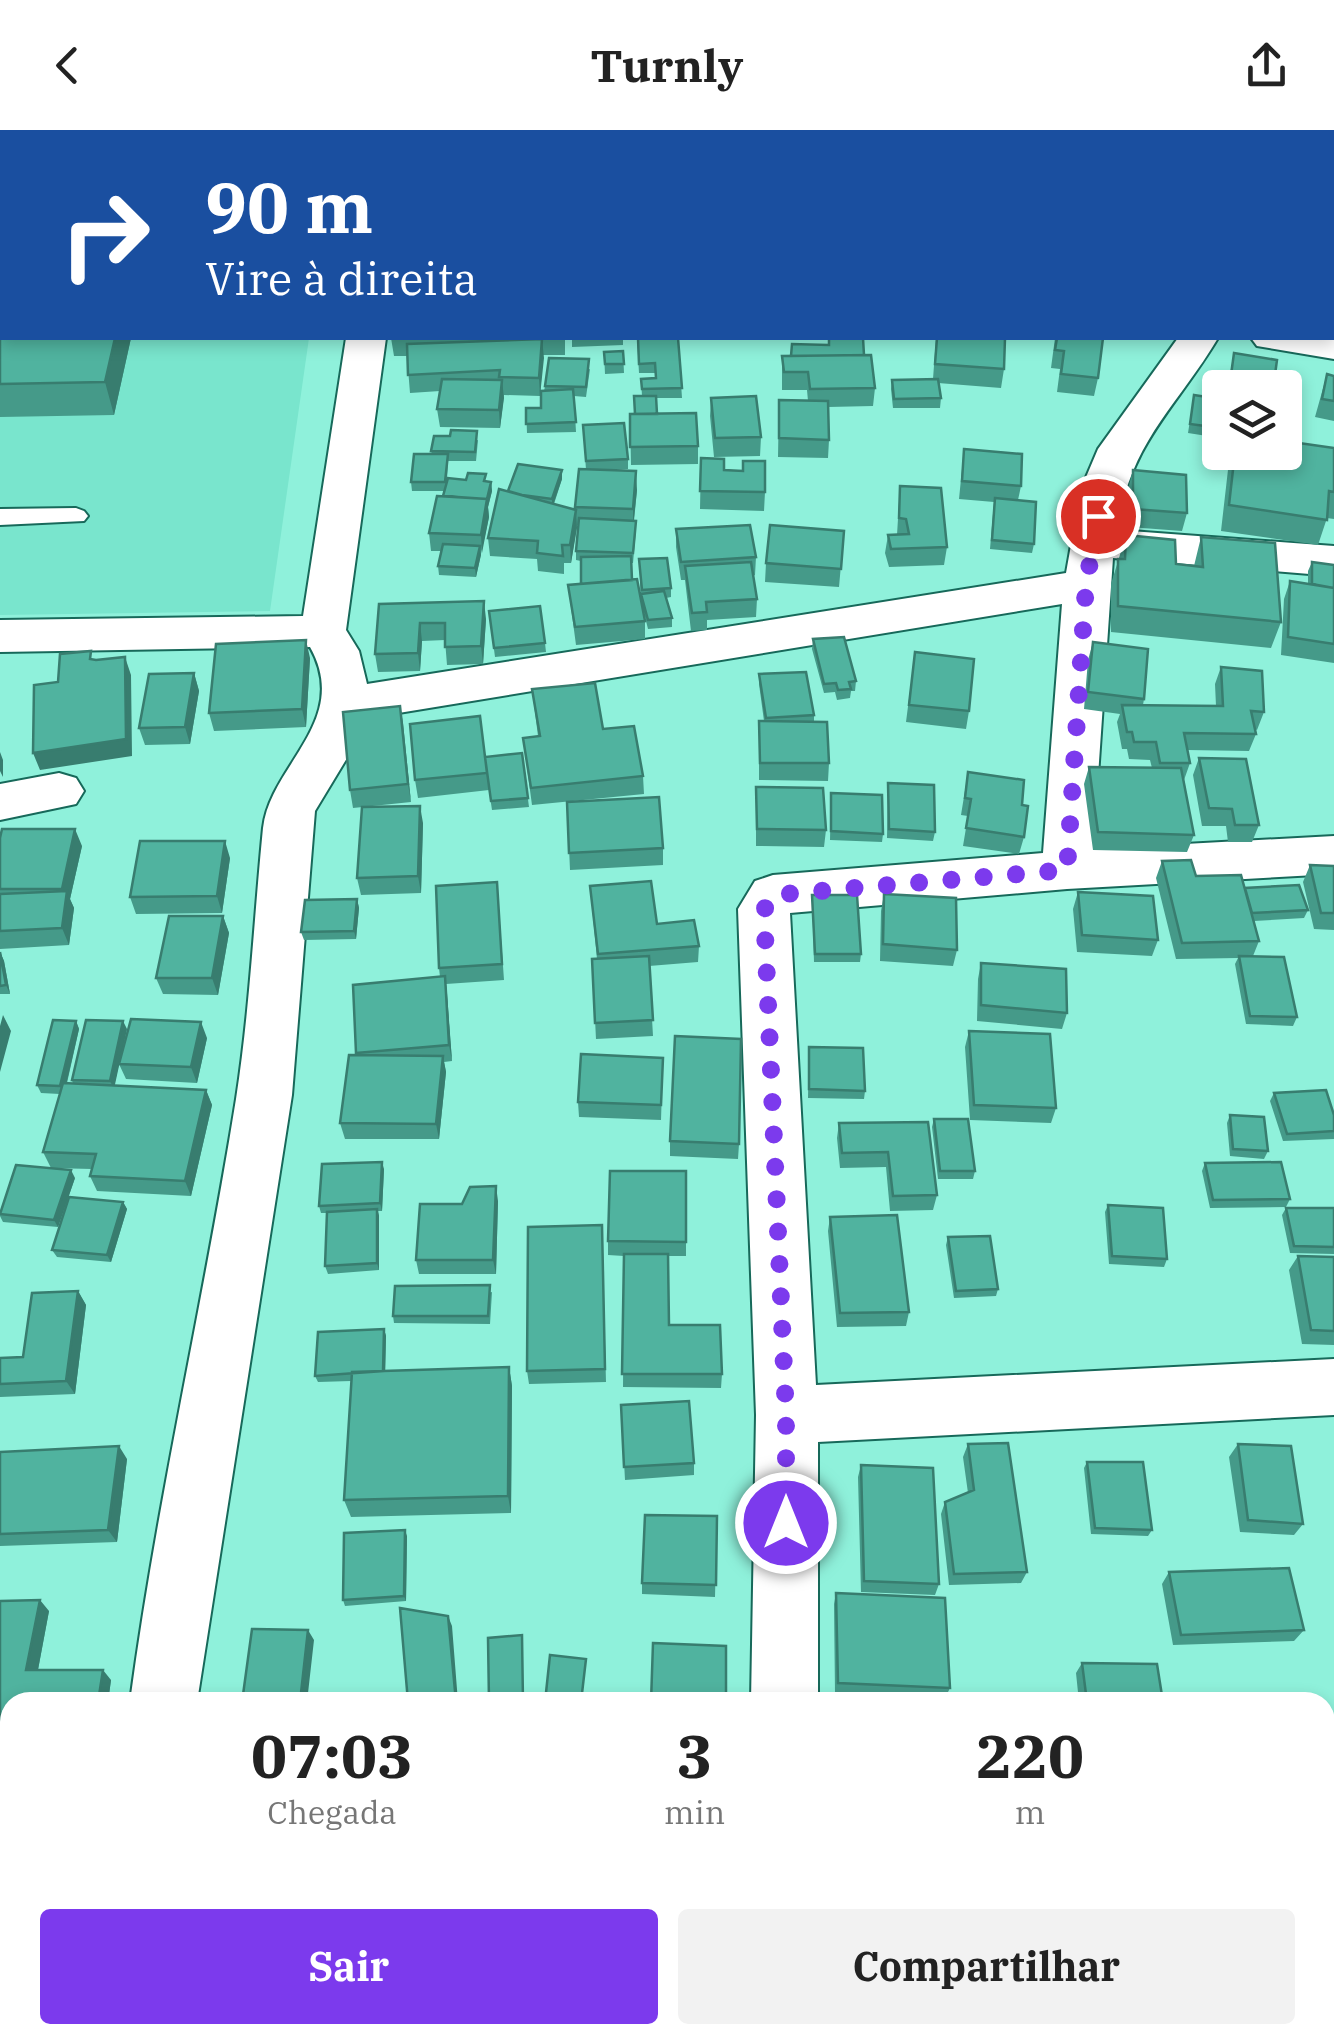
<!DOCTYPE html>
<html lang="pt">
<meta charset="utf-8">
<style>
body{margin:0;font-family:"IBM Plex Serif",serif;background:#f2f2f2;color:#222;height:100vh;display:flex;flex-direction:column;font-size:38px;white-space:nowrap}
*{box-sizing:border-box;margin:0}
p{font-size:32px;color:#767676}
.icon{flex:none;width:55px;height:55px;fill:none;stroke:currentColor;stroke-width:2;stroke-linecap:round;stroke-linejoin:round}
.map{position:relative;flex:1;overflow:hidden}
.details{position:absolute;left:0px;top:1562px;width:1335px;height:352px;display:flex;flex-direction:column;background:#fff;border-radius:30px 30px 0 0;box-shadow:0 5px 15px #0003}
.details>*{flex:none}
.top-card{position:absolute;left:0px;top:0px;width:1335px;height:210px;box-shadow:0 5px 15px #0003;background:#1a4fa0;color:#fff;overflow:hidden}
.controls{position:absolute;left:1202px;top:240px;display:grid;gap:20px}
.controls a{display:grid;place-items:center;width:100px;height:100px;border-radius:10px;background:#fff;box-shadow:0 5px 15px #0003;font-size:50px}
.pin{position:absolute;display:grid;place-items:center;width:85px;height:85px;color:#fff;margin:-42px;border:5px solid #fff;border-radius:50%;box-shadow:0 2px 10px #0007}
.me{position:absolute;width:110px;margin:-55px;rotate:0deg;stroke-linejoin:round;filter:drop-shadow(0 0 8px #0008)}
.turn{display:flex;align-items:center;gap:35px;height:210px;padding:0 40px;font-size:45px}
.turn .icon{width:130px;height:130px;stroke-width:2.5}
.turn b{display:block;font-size:70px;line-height:85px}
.eta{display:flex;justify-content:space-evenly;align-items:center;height:170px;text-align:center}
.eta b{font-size:60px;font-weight:800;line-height:70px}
.cta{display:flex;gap:20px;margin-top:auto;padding:20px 40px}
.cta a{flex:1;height:115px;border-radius:10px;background:#7c3aed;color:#fff;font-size:40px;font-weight:800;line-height:115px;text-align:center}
.cta a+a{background:#f2f2f2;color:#222}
header{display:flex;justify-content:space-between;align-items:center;height:130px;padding:0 40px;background:#fff;font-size:45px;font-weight:800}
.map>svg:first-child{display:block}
.built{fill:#79e5cd}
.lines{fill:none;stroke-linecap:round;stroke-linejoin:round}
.service-casing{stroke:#17695a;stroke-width:4}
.minor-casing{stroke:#17695a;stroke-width:4}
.service{fill:#fff;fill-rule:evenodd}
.minor{fill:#fff;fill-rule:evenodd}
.wall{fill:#459a89}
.shaded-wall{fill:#387d6f}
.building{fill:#50b39f;stroke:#387d6f;stroke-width:2.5}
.route{stroke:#7c3aed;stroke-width:18;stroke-dasharray:0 32.4}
</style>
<header><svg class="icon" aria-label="back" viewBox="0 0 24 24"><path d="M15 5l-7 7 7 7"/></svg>Turnly<svg class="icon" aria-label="share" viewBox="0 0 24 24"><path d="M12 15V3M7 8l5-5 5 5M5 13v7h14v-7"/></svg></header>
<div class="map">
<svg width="1334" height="1914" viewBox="0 0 1334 1914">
<rect width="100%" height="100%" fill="#8ff1db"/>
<path class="built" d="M0 0H338L2 2V208H309L270 481 0 485Z"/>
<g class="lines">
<g class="service-casing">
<path id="service" d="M76 378 84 381 88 386 84 391 0 395V379Z"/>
</g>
<g class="minor-casing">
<path id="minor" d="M378 0H414V2H378Z
M1334 205V229L1257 216 1251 208Z
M346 208H386L346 500 359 521 367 554 1066 443 1081 359 1098 319 1178 208H1218C1175 280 1131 310 1117 400L1334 416V446L1113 428 1093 719 1334 706V744L1067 759 790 783 816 1255 1334 1229V1285L818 1312V1572H751L756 1285 738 779 755 751 773 745 1043 723 1062 474 362 589 347 628 315 681 292 965 197 1572H130C157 1370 204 1170 236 969 250 879 254 788 263 698 270 635 352 591 310 517L0 522V490L303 486Z
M59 643 76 648 84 661 76 674 0 690V654Z
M1325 1729H1334V1801H1325Z
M67 1905H141L139 1914H65Z"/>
</g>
<use href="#service" class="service"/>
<use href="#minor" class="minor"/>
</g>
<path class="wall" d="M912 0H930L929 2H912Z
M1332 62 1334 63V134H1332Z
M0 152 131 208 114 285 0 287Z
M391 208H565V225H543L540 266 504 265 500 298 440 297 437 279 440 261 410 263 407 226H394Z
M572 208H623V215L572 217Z
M637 208H678L682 268H656L657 284 698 316V334L631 335 630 284H634L642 266 641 249 655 248V243H639Z
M936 208H1005L1004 239 1001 258 938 253 941 268 940 278H893L891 259 892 250 933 249Z
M1055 208H1103L1098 248 1094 266 1057 262 1060 239 1051 238Z
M623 221 624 243 605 244 604 222Z
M1234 223 1274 252 1272 258H1249L1228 254Z
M864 225 875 258 873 276 828 277 829 310 828 328 778 327 779 270 808 271 807 260H782V226Z
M590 239 586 267 574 266 576 302 527 303 526 278H541L545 256Z
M1327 244 1334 246V291L1315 287Z
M1194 265 1220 269V308L1188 303Z
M711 268 761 307 760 326 714 327 710 286Z
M583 295 628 329V339L599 340 637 360 634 391 636 400 633 433H631L632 450 641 472 639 429 671 458V467L666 468 672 488V497L648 499 642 475 645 491V509L576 515 568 455 581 454V431L576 430V421L579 395H577L571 433H564V444L538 441 537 429 490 426 488 408 508 361 562 340V349L554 374 575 380 579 339 586 340Z
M478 310 476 331H448L447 350 491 352 492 361 488 377 489 387 476 447 439 445 438 436 441 421H431L429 403 444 361H412L411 352 432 324 431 321Z
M1334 318V389L1327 388 1318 415 1221 401 1229 331 1232 322H1285Z
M964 319 1021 356 1018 370 1034 414 1032 423 990 419 994 372 959 369Z
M701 328 724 340 742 341 765 362 764 381 700 379Z
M1133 340 1187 383 1182 401 1129 397 1128 359Z
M900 356 947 417 944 435 889 437 885 423 888 405H897Z
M676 399 756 427 755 445 753 446 757 469 756 487 707 490V500L691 501 685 450H681L676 417Z
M844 401 839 457 765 452 766 433Z
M1126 405 1176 434 1194 436 1201 407 1281 492 1271 518 1111 502V454Z
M1312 432 1334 435V533L1281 525 1284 469 1290 451 1308 454V441Z
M379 474 486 489 483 534 447 535 445 510 422 511 420 541 378 542 375 524Z
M489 481 545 513 546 522 495 527Z
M813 509 856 551 855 561H851L850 568 837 570 835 562 824 563 812 519Z
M1093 512 1144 569 1143 575 1216 576 1215 554 1221 537 1264 582 1257 600 1255 599 1256 604 1249 621 1187 620 1190 633 1184 650 1194 705 1187 722 1093 720 1084 654 1089 637 1152 638 1150 630 1129 629 1127 619H1122L1117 592 1120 584 1084 579 1088 530Z
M915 522 969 581 966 599 906 592Z
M310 528 306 597 214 601 209 583Z
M194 543 199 561 190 614 145 615 139 598Z
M759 544 814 585V592L829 633 828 651 759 650V591H764L759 554Z
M532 559 603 599 643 646 644 664 532 675 523 608 538 606Z
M400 576 411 672 353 678 350 660Z
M522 623 529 677 492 680 489 660 418 668 415 650 485 627Z
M1199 628 1259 695 1252 712H1228L1226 696H1202L1193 645Z
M968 642 1022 675 1024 707 1019 724 963 716 968 686 961 685Z
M888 653 935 702 933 711 887 708Z
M756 657 826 700 824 717 756 716Z
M831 663 883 704 882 712 830 710Z
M567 672 663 718V735L570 740Z
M423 693 421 763 361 765 357 748Z
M0 708 82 716 70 769 74 778 69 815 0 819Z
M230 728 222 783 136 784 130 767Z
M1162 731 1196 746 1245 758 1308 780 1304 788 1254 791 1259 811 1253 826 1297 887 1293 896 1246 894 1235 834 1238 828 1176 829 1156 748Z
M1310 735 1334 736V800L1314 799 1303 752Z
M497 752 504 850 446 854 452 931 444 932 446 942 439 1009H345L340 993 356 925 353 855 440 847 439 838Z
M590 756 699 816 698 832 649 836 653 906 596 909 592 829H597Z
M1078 762 1158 810 1152 826 1077 822 1073 779Z
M884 764 957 820 953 836 880 831 881 781Z
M812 765 861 824 860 832H814Z
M357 769 359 778 356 809 304 810 301 802Z
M223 786 229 803 218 865 163 864 156 848Z
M0 822 4 831 10 864H0Z
M981 833 1067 883 1062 899 977 891 978 849Z
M76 891 79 899 67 953 73 954 72 950 127 899 120 929 207 908 197 953 126 949 119 934 114 956 206 960 212 975 191 1066 97 1061 90 1046 92 1039 51 1038 43 1022 60 964 41 963 37 955Z
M969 901 1056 978 1051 993 970 990 965 917Z
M809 917 865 961 864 969 808 968Z
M663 928 661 990 579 987 578 972Z
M1274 963 1334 985V1009L1283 1011 1270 971Z
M1230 985 1268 1021 1264 1029 1230 1026 1227 993Z
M934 989 975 1041 973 1049H938L932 997Z
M928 992 937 1065 933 1080 890 1081 886 1037 840 1038 837 1008 839 993Z
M670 1011 739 1014 738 1029 670 1026Z
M1205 1033 1290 1069 1286 1077 1210 1078 1202 1041Z
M384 1039 382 1081H378L379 1086V1140L328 1144 325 1136 327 1083H321L319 1076Z
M686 1041V1126H668L669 1195 722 1244 721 1258 623 1257 624 1126 608 1125V1111Z
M75 1048 58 1097 3 1092 0 1086V1081Z
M498 1071 496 1144H419L416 1130Z
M123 1072 127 1079 111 1132 57 1127 52 1120Z
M1108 1075 1167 1129 1164 1137 1109 1134 1105 1082Z
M1286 1078H1334V1124L1290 1123 1282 1085Z
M830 1087 909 1182 906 1196 837 1197 828 1101Z
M602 1095 606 1252 529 1254 527 1241Z
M948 1107 998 1159 996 1166 954 1168 946 1115Z
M1298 1126 1334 1127V1215L1302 1214 1289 1140Z
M78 1161 86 1175 75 1264 0 1267V1228L23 1227Z
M492 1162 490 1194 394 1193 393 1186Z
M384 1199 386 1206 385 1241 509 1237 512 1256 511 1383 351 1387 344 1370 351 1251 318 1252 315 1246Z
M621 1275 694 1333V1345L625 1350Z
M968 1314 1027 1442 1021 1453 949 1455 941 1384 945 1372 968 1363 963 1327Z
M1238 1314 1303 1394 1294 1405 1240 1402 1229 1327Z
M0 1322 127 1329 117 1412 0 1416Z
M1087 1332 1152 1400 1148 1406 1091 1404 1084 1338Z
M861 1335 939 1454 935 1465 861 1462 858 1347Z
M717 1386 715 1467 642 1464V1453Z
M407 1406 406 1471 345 1476 343 1470Z
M1169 1442 1304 1500 1294 1511 1173 1515 1162 1454Z
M836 1463 950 1558 945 1568 835 1563 834 1474Z
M0 1471 49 1481 38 1540 111 1550 108 1572H10V1595H0Z
M1082 1533 1163 1572H1079L1076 1543Z
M1325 1637H1334V1731H1325Z
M354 1905H432L431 1914Z
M966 1905H1052L1053 1914H966Z
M1062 1905H1131L1132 1914H1062Z
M1139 1905H1252L1253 1914H1139Z"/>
<path class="shaded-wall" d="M115 208H131L114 285 105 252Z
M542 209 544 228 540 266 539 248Z
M502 250 504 268 500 298 499 280Z
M562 340V349L552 378V369Z
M636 341 637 360 633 397V379Z
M491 352 492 361 488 377 489 387 482 423 481 405Z
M576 380 577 398 571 433 570 415Z
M480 416 481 425 476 447 475 438Z
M484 471 486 489 483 534 481 516Z
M420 493 422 511 420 541 418 523Z
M306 510 310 528 306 597 302 579Z
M125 527 131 545 132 626 40 640 33 623Z
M194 543 199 561 190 614 185 597Z
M400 576 403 593 411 672 408 654Z
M0 622 3 630V647L0 641Z
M420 676 423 693 421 763 418 746Z
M75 699 82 716 70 769 74 778 69 815 62 798 66 769 62 759Z
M225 711 230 728 222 783 217 766Z
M357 769 359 778 356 809 354 801Z
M223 786 229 803 218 865 212 848Z
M0 822 4 831 10 864 6 855Z
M445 846 447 863 452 931 449 915Z
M3 885 11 901 0 942V896Z
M76 891 79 899 64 964 60 956Z
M123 891 127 899 114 959 110 951Z
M201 892 207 908 197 953 191 937Z
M443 926 446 942 439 1009 436 994Z
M206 960 212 975 191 1066 185 1051Z
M382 1032 384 1039 382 1081 380 1073Z
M71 1040 75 1048 58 1097 54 1090Z
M496 1056 498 1071 496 1144 493 1130Z
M123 1072 127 1079 111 1132 107 1125Z
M377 1079 379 1086V1140L377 1133Z
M78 1161 86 1175 75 1264 66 1251Z
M384 1199 386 1206 385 1250 383 1243Z
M509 1237 512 1256 511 1383 508 1366Z
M119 1316 127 1329 117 1412 108 1400Z
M405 1400 407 1406 406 1471 404 1466Z
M40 1470 49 1481 36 1550 26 1540Z
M448 1486 452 1496 458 1572H456Z
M308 1500 314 1510 307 1572H300Z
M103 1540 111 1550 108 1572H98Z
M427 1905H432L431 1914 427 1910Z"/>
<path class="building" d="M488 0H511V2H488Z
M534 0H688L687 2H534Z
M792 0H824V2H792Z
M1116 0H1150L1149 2H1115Z
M1332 74H1334V107H1332Z
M0 152H2V208H115L105 252 0 254Z
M638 208H678L682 258 642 259 641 249 656 248 655 233 639 234Z
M829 208H863L864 225 791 226 792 214 829 215Z
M937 208H1005L1004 239 935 234Z
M1057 208H1103L1098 248 1061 244 1064 221 1055 220Z
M542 209 539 248 499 247 500 240 408 245 407 214Z
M623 221 624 234H605L604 222Z
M1234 223 1277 230 1274 252 1231 245Z
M871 225 875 258 810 259 808 242H784L782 226Z
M549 228 589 229 586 257 545 256Z
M1327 244 1334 246V271L1322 269Z
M442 249 502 250 499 280 437 279Z
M938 249 941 268 894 269 892 250Z
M573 259 576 292 526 294V278H541V261Z
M1194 265 1220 269V298L1190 294Z
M634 266H656L657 284H635Z
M756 266 761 307 715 308 711 268Z
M779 270 828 271 829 310 779 308Z
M696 283 698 316 630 317V284Z
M624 293 628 329 586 331 583 295Z
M451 300 477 301 475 322 431 321 434 306H450Z
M1285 311 1334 318V362L1329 361 1327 390 1229 375 1235 322H1285Z
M964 319 1022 324 1021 356 962 351Z
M414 324H448L445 352H411Z
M701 328 724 329V340L743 341V331H765V362L700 361Z
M518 334 562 340 552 369 522 365 508 361Z
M579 339 636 341 633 379 575 377Z
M1133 340 1186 345 1187 383 1133 379Z
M468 343 486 344 484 351 491 352 487 369 443 366 448 348 466 350Z
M900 356 941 358 947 417 891 419 888 405 909 404 906 389 899 388Z
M499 359 576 380 570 415H562L563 426 537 423 538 411 488 408Z
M437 366 487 369 481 405 429 403Z
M995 368 1036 372 1034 414 992 410Z
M579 388 636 391 633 423 576 421Z
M750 395 756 427 681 432 676 399Z
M770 395 844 401 841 439 766 433Z
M1126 405 1175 410 1176 434 1203 437 1201 407 1275 413 1281 492 1118 476V429H1125Z
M443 414 480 416 475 438 438 436Z
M631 426 632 450 581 454V427Z
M667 428 671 458 642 460 639 429Z
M751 432 757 469 706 472 707 482 692 483 685 436Z
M1312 432 1334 435V458L1312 454Z
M637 449 645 491 575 497 568 455Z
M1290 451 1334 458V514L1288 507Z
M664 461 672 488 648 490 641 464Z
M484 471 481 516 445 517V493H420L418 523 375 524 379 474Z
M540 476 545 513 494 518 489 481Z
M844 507 856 551 849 552 851 559 838 560 836 553 824 554 813 509Z
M306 510 302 579 209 583 216 514Z
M1093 512 1148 519 1144 569 1088 562Z
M91 521 90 529 96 530 125 527 126 609 33 623 34 555 58 552 60 524Z
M915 522 974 529 969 581 909 575Z
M1221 537 1262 541 1264 582 1251 581 1256 604 1184 603 1190 633H1160L1156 612H1134L1132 602H1127L1122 575 1223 576Z
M806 542 814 585 766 588 759 544Z
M194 543 185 597 139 598 149 544Z
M595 553 603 599 634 596 643 646 531 658 523 608 540 606 532 559Z
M400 576 408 654 350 660 343 582Z
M480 586 487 643 415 650 410 594Z
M759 591 827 592 829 633H760Z
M522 623 528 668 491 671 485 627Z
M1199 628 1246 629 1259 695H1235L1232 679 1209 678Z
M1089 637 1181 638 1194 705 1098 702Z
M968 642 1024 650 1022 675 1028 676 1024 707 966 698 971 669 965 668Z
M888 653 934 655 935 702 889 699Z
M756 657 823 658 826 700 757 699Z
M831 663 882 665 883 704 831 701Z
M659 667 663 718 569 723 567 672Z
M420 676 418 746 357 748 362 677Z
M2 699H75L62 759H0V708Z
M140 711H225L217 766 130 767Z
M1191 730 1196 746 1241 745 1259 811 1182 813 1162 731Z
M1310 735 1334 736V783H1321Z
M651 751 657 794 694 790 699 816 598 824 590 756Z
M497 752 502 834 439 838 436 756Z
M1299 755 1308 780 1252 783 1245 758Z
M67 761 62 798 0 801V764Z
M1078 762 1153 766 1158 810 1082 805Z
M884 764 956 768 957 820 883 814Z
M812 765H857L861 824H815Z
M357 769 354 801 301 802 305 770Z
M169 786H223L212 848H156Z
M0 822 6 855 0 856Z
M649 826 653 890 595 893 592 829Z
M1239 826 1284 827 1297 887 1250 886Z
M981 833 1066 839 1067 883 981 875Z
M445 846 449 915 356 923 353 855Z
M131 889 201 892 191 937 119 934Z
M53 890 76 891 60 956 37 955Z
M86 890 123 891 110 951 72 950Z
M969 901 1050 904 1056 978 974 975Z
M675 906 741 909 739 1014 670 1011Z
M809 917 863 918 865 961 809 959Z
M581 924 663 928 661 975 578 972Z
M349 925 443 926 436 994 340 993Z
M63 953 206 960 185 1051 90 1046 96 1024 43 1022Z
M1326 960 1334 985V1001L1287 1004 1274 963Z
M1230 985 1264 987 1268 1021 1233 1019Z
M934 989H968L975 1041H940Z
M928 992 937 1065 893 1066 888 1022 842 1023 839 993Z
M382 1032 380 1073 319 1076 322 1034Z
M1281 1032 1290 1069 1213 1070 1205 1033Z
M16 1035 71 1040 54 1090 0 1084Z
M610 1041H686V1112L608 1111Z
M496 1056 493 1130H416L420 1074H462L470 1057Z
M69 1067 123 1072 107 1125 52 1120Z
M1108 1075 1163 1078 1167 1129 1112 1126Z
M1286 1078H1334V1117L1294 1116Z
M377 1079V1133L325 1136 327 1082Z
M897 1085 909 1182 840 1183 830 1087Z
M602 1095 605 1239 527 1241 528 1097Z
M990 1106 998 1159 956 1161 948 1107Z
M624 1124H668L669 1195H720L722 1244H622Z
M1298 1126 1334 1127V1201L1311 1200Z
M490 1155 488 1186H393L395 1156Z
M78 1161 66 1251 0 1254V1228L23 1227 32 1163Z
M384 1199 383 1241 315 1246 318 1202Z
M509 1237 508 1366 344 1370 352 1242Z
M689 1271 694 1333 624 1337 621 1275Z
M1008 1313 1027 1442 954 1444 945 1372 974 1360 968 1314Z
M1238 1314 1291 1316 1303 1394 1248 1390Z
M119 1316 108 1400 0 1404V1322Z
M1087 1332H1143L1152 1400 1095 1398Z
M861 1335 933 1338 939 1454 864 1451Z
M645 1385 717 1386 716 1455 642 1453Z
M405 1400 404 1466 343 1470 344 1403Z
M1289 1438 1304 1500 1181 1505 1169 1442Z
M836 1463 945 1468 950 1558 838 1553Z
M40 1470 26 1540H103L98 1572H10V1586H0V1471Z
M400 1478 448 1486 456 1572H408Z
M252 1499 308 1500 300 1572H242Z
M522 1505 523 1572H489L488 1508Z
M653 1513 726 1516V1572H651Z
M550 1525 586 1529 581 1572H545Z
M1082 1533 1157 1534 1163 1572H1087Z
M1325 1637H1334V1724H1325Z
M387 1905H427V1910Z
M439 1905H538L537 1914H437Z
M632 1905H682L681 1914H631Z
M721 1905H827V1914H720Z
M873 1905H945V1914H873Z
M971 1905H1052L1053 1914H972Z
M1069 1905H1131L1132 1914H1069Z
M1147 1905H1252L1253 1914H1148Z"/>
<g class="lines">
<path class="route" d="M786 1393V1285L764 780 773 765 1067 740 1086 455 1098 386"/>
</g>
</svg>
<div class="controls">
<a><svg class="icon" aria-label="layers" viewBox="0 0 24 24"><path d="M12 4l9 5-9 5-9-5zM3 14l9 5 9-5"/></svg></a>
</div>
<div class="pin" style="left:1098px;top:386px;background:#d93025"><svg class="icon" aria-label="arrive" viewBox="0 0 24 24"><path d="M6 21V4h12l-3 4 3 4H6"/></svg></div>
<svg class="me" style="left:786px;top:1393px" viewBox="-20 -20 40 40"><circle r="17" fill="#7c3aed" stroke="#fff" stroke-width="3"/><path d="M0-11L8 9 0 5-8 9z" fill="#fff"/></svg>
<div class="top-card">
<div class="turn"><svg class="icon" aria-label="right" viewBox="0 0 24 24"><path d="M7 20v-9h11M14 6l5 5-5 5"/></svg><div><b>90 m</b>Vire à direita</div></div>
</div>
<section class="details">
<div class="eta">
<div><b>07:03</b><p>Chegada</p></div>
<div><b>3</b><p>min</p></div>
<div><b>220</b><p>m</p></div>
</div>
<div class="cta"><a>Sair</a><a>Compartilhar</a></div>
</section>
</div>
